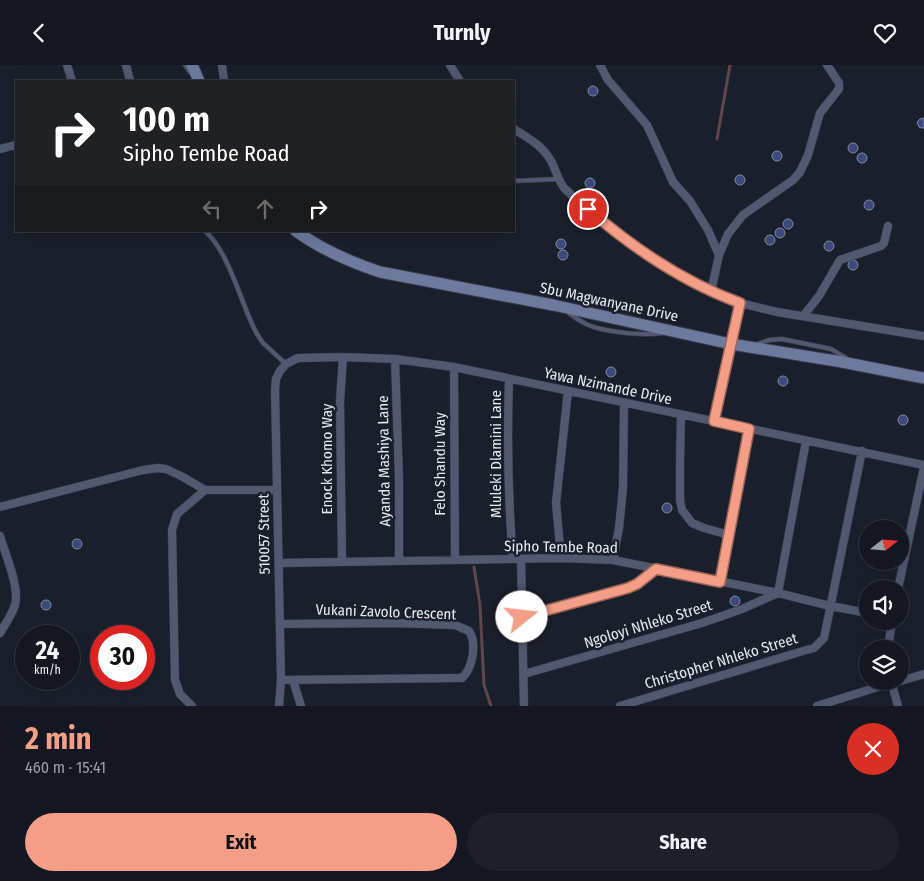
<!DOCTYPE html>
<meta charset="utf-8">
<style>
body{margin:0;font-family:"Fira Sans Condensed",sans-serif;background:#1d202a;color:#f1f3f6;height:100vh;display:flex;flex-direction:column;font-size:19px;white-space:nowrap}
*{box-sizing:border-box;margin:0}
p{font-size:16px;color:#9d9fa5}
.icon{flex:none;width:28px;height:28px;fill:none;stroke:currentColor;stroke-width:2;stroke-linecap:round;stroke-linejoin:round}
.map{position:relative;height:641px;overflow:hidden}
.details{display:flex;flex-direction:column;background:#141721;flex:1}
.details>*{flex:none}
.hud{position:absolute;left:15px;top:15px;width:500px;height:152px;border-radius:0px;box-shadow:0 5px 20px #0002,0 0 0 1px #33363f;background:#202124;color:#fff;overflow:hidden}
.needle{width:32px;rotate:73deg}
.tools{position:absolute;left:859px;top:455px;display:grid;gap:10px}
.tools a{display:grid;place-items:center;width:50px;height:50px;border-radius:50%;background:#141721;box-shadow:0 5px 20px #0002,0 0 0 1px #33363f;font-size:25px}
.speed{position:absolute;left:15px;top:560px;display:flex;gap:10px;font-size:25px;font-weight:700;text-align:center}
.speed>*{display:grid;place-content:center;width:65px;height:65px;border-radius:50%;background:#141721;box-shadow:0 5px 20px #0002,0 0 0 1px #33363f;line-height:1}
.speed small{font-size:12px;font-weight:400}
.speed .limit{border:8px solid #d22;background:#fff;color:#111}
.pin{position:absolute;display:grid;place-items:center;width:42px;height:42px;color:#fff;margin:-21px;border:2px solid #fff;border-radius:50%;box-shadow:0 1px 5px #0007}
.me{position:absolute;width:55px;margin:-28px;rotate:74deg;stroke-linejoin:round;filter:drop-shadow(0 0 4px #0008)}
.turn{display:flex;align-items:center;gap:18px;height:105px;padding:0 25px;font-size:22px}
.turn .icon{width:65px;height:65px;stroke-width:2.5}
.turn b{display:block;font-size:35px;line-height:42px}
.lanes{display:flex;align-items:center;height:48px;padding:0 25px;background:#0003;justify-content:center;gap:25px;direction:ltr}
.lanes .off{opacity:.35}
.round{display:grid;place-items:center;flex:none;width:52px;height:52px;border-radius:26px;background:#1d202a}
.head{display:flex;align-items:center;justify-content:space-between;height:85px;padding:0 25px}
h1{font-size:30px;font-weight:700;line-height:38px;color:#f49e87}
.button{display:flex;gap:10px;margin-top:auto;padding:10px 25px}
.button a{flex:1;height:58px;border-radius:30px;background:#f49e87;color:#111;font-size:20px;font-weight:700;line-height:58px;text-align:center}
.button a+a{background:#1d202a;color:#f1f3f6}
header{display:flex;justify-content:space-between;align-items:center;height:65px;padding:0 25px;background:#141721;font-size:22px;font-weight:700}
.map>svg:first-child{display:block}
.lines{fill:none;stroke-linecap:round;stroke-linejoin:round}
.stream{stroke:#5e4649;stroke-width:3}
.building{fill:#3a4a7c;stroke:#838a9b}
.service-casing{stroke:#363b48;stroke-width:5.5}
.minor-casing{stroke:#363b48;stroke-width:9}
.secondary-casing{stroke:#363b48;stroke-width:13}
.service{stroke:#515970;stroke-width:4}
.minor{stroke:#515970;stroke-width:8}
.secondary{stroke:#6c7a9e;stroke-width:11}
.route-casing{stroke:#9f6758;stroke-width:12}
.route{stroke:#f49e87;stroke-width:9}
.labels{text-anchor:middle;stroke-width:5;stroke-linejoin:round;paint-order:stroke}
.street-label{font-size:15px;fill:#e5e9f2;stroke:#1a1f2c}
</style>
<header><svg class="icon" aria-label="back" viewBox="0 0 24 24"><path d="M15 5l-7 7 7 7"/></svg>Turnly<svg class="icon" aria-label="heart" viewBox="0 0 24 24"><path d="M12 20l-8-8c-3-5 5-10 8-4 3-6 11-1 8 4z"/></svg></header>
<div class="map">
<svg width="924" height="641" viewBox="0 0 924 641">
<rect width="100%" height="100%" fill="#1a1f2c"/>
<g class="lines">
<path class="stream" d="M717 74 730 0
M474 502 480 540 484 620 491 641"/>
</g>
<path class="building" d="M588 26a5 5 0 1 1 10 0a5 5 0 1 1-10 0Z
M924 53V63H922L919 62 917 57 920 54Z
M848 83a5 5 0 1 1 10 0a5 5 0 1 1-10 0Z
M772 91a5 5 0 1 1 10 0a5 5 0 1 1-10 0Z
M857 93a5 5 0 1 1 10 0a5 5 0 1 1-10 0Z
M735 115a5 5 0 1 1 10 0a5 5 0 1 1-10 0Z
M585 118a5 5 0 1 1 10 0a5 5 0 1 1-10 0Z
M864 140a5 5 0 1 1 10 0a5 5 0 1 1-10 0Z
M783 159a5 5 0 1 1 10 0a5 5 0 1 1-10 0Z
M775 168a5 5 0 1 1 10 0a5 5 0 1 1-10 0Z
M765 175a5 5 0 1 1 10 0a5 5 0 1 1-10 0Z
M556 179a5 5 0 1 1 10 0a5 5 0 1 1-10 0Z
M824 181a5 5 0 1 1 10 0a5 5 0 1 1-10 0Z
M558 190a5 5 0 1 1 10 0a5 5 0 1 1-10 0Z
M848 200a5 5 0 1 1 10 0a5 5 0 1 1-10 0Z
M606 307a5 5 0 1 1 10 0a5 5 0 1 1-10 0Z
M778 316a5 5 0 1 1 10 0a5 5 0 1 1-10 0Z
M898 355a5 5 0 1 1 10 0a5 5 0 1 1-10 0Z
M662 443a5 5 0 1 1 10 0a5 5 0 1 1-10 0Z
M72 479a5 5 0 1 1 10 0a5 5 0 1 1-10 0Z
M730 536a5 5 0 1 1 10 0a5 5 0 1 1-10 0Z
M41 540a5 5 0 1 1 10 0a5 5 0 1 1-10 0Z"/>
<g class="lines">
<g class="service-casing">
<path id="service" d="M185 0 190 7
M514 116 558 114
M205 166C230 188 241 240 257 269L263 278 286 299
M569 248C574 252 580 256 586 259 602 267 644 271 662 268
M755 280 769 275 782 274 831 284 846 293"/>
</g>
<g class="minor-casing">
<path id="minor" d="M67 0 72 16
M126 0 130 16
M222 0 224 16
M450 0 460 16
M600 0 608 15 647 60 673 117 690 136 708 165 719 190 711 227
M514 64C528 73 543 81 551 96 556 105 558 116 565 124 617 173 673 213 740 238
M0 84 16 80
M719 190 728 169 743 150 793 115 800 107 808 90 820 48 839 24V18L827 0
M804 250 819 231 840 195 881 181 884 178 888 161
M395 294 399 414V496
M454 302 455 495
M509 314C507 374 508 434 513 494
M681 350 680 397V435L682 445 692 458 704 463 729 470
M714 356 740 238 777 247 924 271
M0 442 143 405 158 403 166 404 183 412 205 425H277
M0 471C5 489 20 522 15 540 12 550 5 559 0 568
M561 493 556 438 568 326
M521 494 524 641
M613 495 619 463 623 423 624 338
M342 497 340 336 343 292
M279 498 561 493 613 495 778 528 830 541 868 548
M721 517 749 365
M898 524 924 402
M523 552 628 523 637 519 656 503
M280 559 391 558 455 560 469 566C477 578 473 603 462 613H458L281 615
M888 584 892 556
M524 609 702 558 742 544 778 528 806 376
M293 615 301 641
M891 616 898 641
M900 616 924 609
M192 641 180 629 175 615 172 465 177 449 205 425
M279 641 281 615 275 325 276 314 280 306 286 299 298 293 343 292 395 294 454 302 924 400
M620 641 803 586 814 583 824 573 862 386
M817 641 897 616"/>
</g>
<g class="secondary-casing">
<path id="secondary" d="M192 0 199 16
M296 166C322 185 350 197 380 207L553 240 731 279 842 297 924 313"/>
</g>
<use href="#service" class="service"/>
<use href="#minor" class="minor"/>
<use href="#secondary" class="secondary"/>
</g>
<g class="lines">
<g class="route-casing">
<path id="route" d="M522 552 628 523 637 519 656 504 720 517 749 364 714 356 740 238C683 217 634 184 588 144"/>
</g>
<use href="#route" class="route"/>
</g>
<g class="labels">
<g class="street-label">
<text transform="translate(609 237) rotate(12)" y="5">Sbu Magwanyane Drive</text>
<text transform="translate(608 321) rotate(12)" y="5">Yawa Nzimande Drive</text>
<text transform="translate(496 389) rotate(-90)" y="5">Mluleki Dlamini Lane</text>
<text transform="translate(327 394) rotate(-90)" y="5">Enock Khomo Way</text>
<text transform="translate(384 396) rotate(-91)" y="5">Ayanda Mashiya Lane</text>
<text transform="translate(440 399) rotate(-90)" y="5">Felo Shandu Way</text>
<text transform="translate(264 469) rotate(-91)" y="5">510057 Street</text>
<text transform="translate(561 482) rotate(1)" y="5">Sipho Tembe Road</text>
<text transform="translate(386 547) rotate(2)" y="5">Vukani Zavolo Crescent</text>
<text transform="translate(648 559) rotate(-17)" y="5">Ngoloyi Nhleko Street</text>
<text transform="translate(721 596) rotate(-17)" y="5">Christopher Nhleko Street</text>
</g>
</g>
</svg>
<div class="tools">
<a><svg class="needle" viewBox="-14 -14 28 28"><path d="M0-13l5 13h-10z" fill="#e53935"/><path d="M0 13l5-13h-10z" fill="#9d9fa5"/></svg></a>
<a><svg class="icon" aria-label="sound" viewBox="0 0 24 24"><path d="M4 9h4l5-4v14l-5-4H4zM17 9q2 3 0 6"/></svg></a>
<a><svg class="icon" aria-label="layers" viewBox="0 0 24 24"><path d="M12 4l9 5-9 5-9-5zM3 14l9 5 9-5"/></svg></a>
</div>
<div class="speed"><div>24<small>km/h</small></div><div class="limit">30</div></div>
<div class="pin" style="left:588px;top:144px;background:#d93025"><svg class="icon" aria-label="arrive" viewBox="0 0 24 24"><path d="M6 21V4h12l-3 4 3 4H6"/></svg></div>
<svg class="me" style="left:522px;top:552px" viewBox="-20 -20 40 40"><circle r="19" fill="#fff"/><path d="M0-13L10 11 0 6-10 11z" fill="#f49e87"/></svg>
<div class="hud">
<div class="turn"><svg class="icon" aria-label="right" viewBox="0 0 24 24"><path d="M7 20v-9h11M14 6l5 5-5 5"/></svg><div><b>100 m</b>Sipho Tembe Road</div></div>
<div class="lanes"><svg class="icon off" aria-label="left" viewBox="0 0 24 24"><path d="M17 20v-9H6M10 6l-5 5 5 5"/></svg><svg class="icon off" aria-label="ahead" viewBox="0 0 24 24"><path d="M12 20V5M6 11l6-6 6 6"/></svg><svg class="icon" aria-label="right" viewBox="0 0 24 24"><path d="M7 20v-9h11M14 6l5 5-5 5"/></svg></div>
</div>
</div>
<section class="details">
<div class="head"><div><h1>2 min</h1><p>460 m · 15:41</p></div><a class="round" style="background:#d93025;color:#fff"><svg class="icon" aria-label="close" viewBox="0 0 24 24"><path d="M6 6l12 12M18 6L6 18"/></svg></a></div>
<div class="button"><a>Exit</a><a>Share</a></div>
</section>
